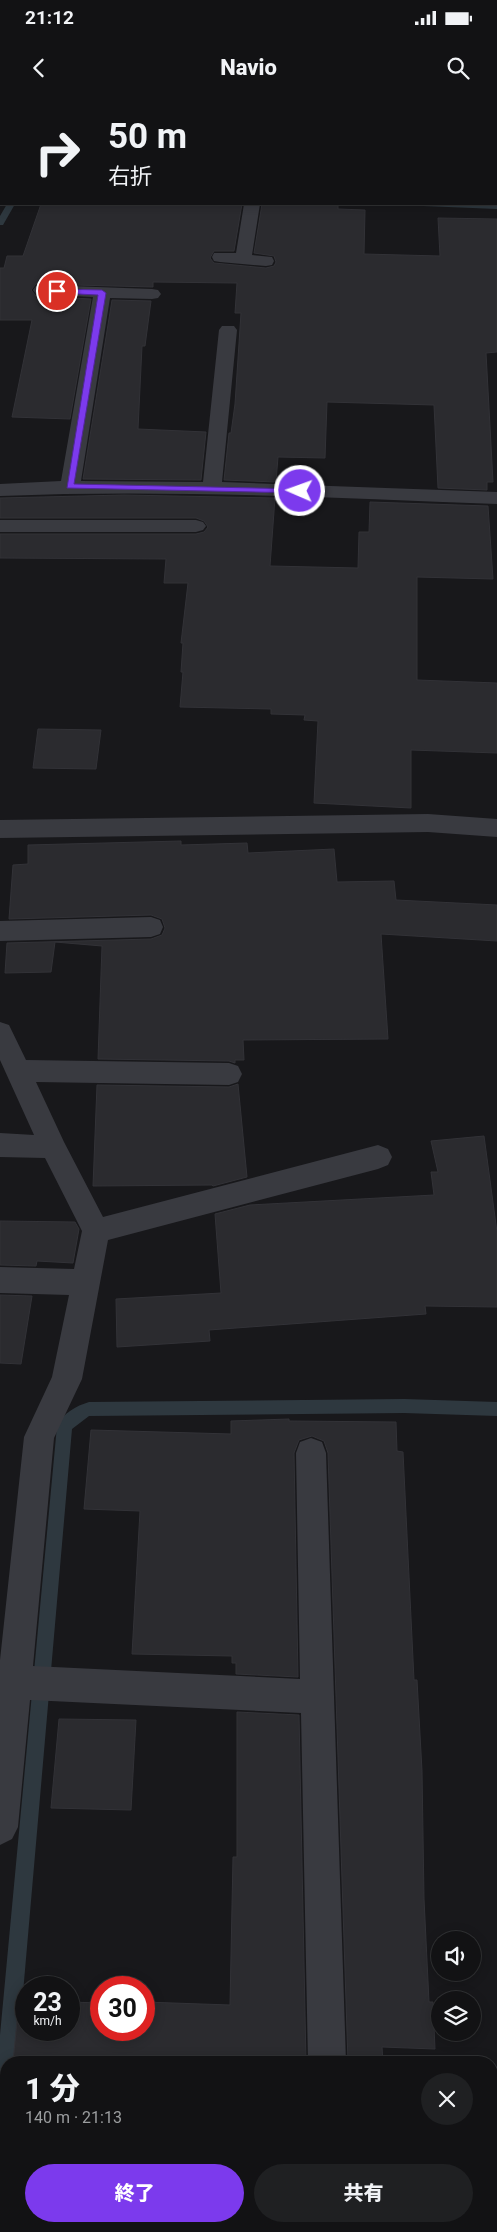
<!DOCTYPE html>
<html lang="ja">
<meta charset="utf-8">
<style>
body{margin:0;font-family:Roboto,"Noto Sans JP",sans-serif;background:#1f2022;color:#f1f3f6;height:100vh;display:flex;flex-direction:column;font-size:19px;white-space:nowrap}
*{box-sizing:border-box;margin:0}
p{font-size:16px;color:#9c9ea0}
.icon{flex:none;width:28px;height:28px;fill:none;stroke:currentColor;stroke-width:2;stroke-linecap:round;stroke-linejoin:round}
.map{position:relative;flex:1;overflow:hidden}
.panel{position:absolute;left:0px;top:1956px;width:498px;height:176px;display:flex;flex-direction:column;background:#121214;border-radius:20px 20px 0 0;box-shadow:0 2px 12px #0003,0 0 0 1px #313234}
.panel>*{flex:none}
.guide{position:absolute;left:0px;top:0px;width:498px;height:105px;box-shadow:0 2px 12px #0003,0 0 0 1px #313234;background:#121214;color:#f1f3f6;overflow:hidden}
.controls{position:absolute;left:431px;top:1831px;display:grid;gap:10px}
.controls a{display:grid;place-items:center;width:50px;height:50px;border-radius:50%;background:#121214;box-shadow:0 2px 12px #0003,0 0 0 1px #313234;font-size:25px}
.speed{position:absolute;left:15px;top:1876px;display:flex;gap:10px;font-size:25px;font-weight:700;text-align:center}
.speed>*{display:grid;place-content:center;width:65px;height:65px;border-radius:50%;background:#121214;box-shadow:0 2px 12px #0003,0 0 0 1px #313234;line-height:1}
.speed small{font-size:12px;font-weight:400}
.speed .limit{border:8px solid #d22;background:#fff;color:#111}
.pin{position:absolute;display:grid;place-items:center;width:42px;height:42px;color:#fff;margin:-21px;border:2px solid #fff;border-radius:50%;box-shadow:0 1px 5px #0007}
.me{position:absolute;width:55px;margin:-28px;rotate:272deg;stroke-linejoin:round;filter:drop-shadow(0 0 4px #0008)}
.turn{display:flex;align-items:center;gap:18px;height:105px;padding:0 25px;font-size:22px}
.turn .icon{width:65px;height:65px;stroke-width:2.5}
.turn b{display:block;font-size:35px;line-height:42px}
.round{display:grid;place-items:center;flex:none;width:52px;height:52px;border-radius:26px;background:#1f2022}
.overview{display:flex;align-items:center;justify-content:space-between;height:85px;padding:0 25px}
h1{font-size:30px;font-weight:800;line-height:38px}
.primary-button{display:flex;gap:10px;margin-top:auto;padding:10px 25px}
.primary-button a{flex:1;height:58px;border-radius:30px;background:#7c3aed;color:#fff;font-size:20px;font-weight:800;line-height:58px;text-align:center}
.primary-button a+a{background:#1f2022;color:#f1f3f6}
.status{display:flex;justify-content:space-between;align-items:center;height:35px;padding:0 25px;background:#121214;direction:ltr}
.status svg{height:14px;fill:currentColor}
header{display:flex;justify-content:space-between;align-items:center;height:65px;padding:0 25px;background:#121214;font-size:22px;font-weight:800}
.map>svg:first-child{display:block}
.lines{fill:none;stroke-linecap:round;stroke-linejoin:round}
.stream{fill:#2e383f;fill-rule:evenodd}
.building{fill:#2b2b2f;stroke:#323237}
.minor{fill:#393a40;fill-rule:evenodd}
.route{fill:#7c3aed;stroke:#51269a}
</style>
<div class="status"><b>21:12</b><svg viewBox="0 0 49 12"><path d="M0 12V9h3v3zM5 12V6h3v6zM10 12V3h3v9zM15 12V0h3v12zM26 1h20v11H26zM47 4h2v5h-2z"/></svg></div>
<header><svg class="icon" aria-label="back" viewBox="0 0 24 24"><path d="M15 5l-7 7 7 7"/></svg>Navio<svg class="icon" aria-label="search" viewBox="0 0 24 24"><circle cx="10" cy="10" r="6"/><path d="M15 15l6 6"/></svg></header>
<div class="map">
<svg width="497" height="2132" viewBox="0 0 497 2132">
<rect width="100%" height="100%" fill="#18181b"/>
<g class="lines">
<path class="stream" d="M7 104H15L3 125H0V116Z
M419 104 497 105V109L423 106Z
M404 1299 497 1302V1316L404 1313 89 1316 72 1329 17 1962H6V2045L0 2048V1935L57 1326C63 1313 76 1306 89 1302Z"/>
</g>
<path class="building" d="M41 104H242L234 151H214L210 158 214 163 266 168 274 166 276 162 274 156 254 153 262 104H338V109L365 110 364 154 440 156 438 118 497 119V252L486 253 493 382H487V390L438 388 434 305 327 302 325 358 278 357 276 382 224 380 229 333H231L235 304 241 213H235L237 183 153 182V187L36 184 31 190 36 196 91 199 70 319 12 317 32 220H0V168H4L7 156H23Z
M112 200 151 201 145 246H142L138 329 206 332 201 380 83 379Z
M124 395 275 398 270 466 358 468 359 432H369L370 402 488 406 493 479 417 477V580L497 583V653L411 650V708L314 703 318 621 304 620 305 615 271 614V609L180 607 183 572H181L183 543H181L188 483H164L166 459 0 458V434H196L204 432 208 427 204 421 196 418H0V398Z
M38 629 101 630 96 669 33 668Z
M181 741V745L247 743 248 753 334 749 337 782 394 781 396 800 497 805V841L381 834 388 939 243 940 244 960H235V963L229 961 98 959 102 846 55 842 51 872 5 873 7 843 151 839 162 835 165 828 162 819 151 815 9 819 13 765 28 764V745Z
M238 984 247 1077 213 1086 212 1085 93 1086 97 985 229 987Z
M484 1036 497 1132V1207L425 1206 426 1214 209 1230 210 1241 117 1247 116 1199 221 1193 215 1114 250 1105 434 1095 431 1072H438L431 1041Z
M0 1121 75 1122 79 1129 73 1163 37 1161 36 1166 0 1165Z
M0 1195 32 1196 21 1264 0 1263Z
M289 1319V1321L396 1322 397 1351 403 1352 414 1580H417L422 1671 424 1799 429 1902H433L435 1949 382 1947 383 1962H348L328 1353 324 1341 312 1336 299 1340 294 1353 298 1577 236 1574V1563H232V1556L132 1554 140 1411 84 1409 91 1330 231 1334V1321Z
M237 1612 299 1615 306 1962H13L19 1901H26V1930H69V1902L101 1903V1930H144V1902L230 1905 233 1757H237Z
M59 1619 136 1620 131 1710 51 1708Z"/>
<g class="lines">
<path class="minor" d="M1 2V12L0 13V3Z
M0 22 1 23V33L0 32Z
M496 96 497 106 490 104H496Z
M244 104H260L252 155 272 157 274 161 272 165 266 166 220 162 214 161 212 157 214 153H236Z
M42 185 152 189 158 190 161 194 158 198 152 199 110 198 81 381 203 382 219 230 222 226H234L237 230 222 382 497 392V404C331 398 166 389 0 396V384L61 381 93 197 36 194 33 190 36 186Z
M0 420H196L203 422 206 426 203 430 196 432H0Z
M428 714 497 719V737L428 732 0 738V720Z
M151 817 160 820 163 827 160 834 151 837 0 841V821Z
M0 922 9 925 26 960 229 963 238 966 242 974 238 982 229 985 36 982 64 1042 103 1117 378 1045 388 1049 392 1057 388 1065 378 1069 108 1140 82 1279 54 1338 33 1566 300 1579 296 1353 300 1342 311 1338 322 1342 326 1353 346 1962H308L301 1613 30 1600 18 1727 12 1739 0 1745V1560L24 1337 52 1277 69 1195 0 1193V1167L74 1169 82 1131 45 1058 0 1057V1033L34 1035 0 960Z
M310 2126H350V2132H310Z"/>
</g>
<path class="route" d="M54 189 102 190 106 193 74 384 300 389 305 391 303 393 67 388 98 195 57 193H54Z"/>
</svg>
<div class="controls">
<a><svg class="icon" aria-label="sound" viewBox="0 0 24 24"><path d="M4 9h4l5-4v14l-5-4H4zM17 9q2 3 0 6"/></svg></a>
<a><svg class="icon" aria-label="layers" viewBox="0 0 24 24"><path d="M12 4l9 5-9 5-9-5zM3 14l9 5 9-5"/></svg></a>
</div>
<div class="speed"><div>23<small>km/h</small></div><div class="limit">30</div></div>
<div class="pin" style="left:57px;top:191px;background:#d93025"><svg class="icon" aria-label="arrive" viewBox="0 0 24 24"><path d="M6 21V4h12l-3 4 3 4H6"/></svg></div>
<svg class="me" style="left:300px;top:391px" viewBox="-20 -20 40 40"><circle r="17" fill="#7c3aed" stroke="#fff" stroke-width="3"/><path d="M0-11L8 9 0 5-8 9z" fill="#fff"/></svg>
<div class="guide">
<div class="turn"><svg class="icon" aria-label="right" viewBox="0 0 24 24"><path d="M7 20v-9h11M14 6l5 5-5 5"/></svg><div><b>50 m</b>右折</div></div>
</div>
<section class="panel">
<div class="overview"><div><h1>1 分</h1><p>140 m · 21:13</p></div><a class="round"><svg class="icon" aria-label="close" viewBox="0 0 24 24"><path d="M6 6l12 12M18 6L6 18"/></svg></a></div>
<div class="primary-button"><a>終了</a><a>共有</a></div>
</section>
</div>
